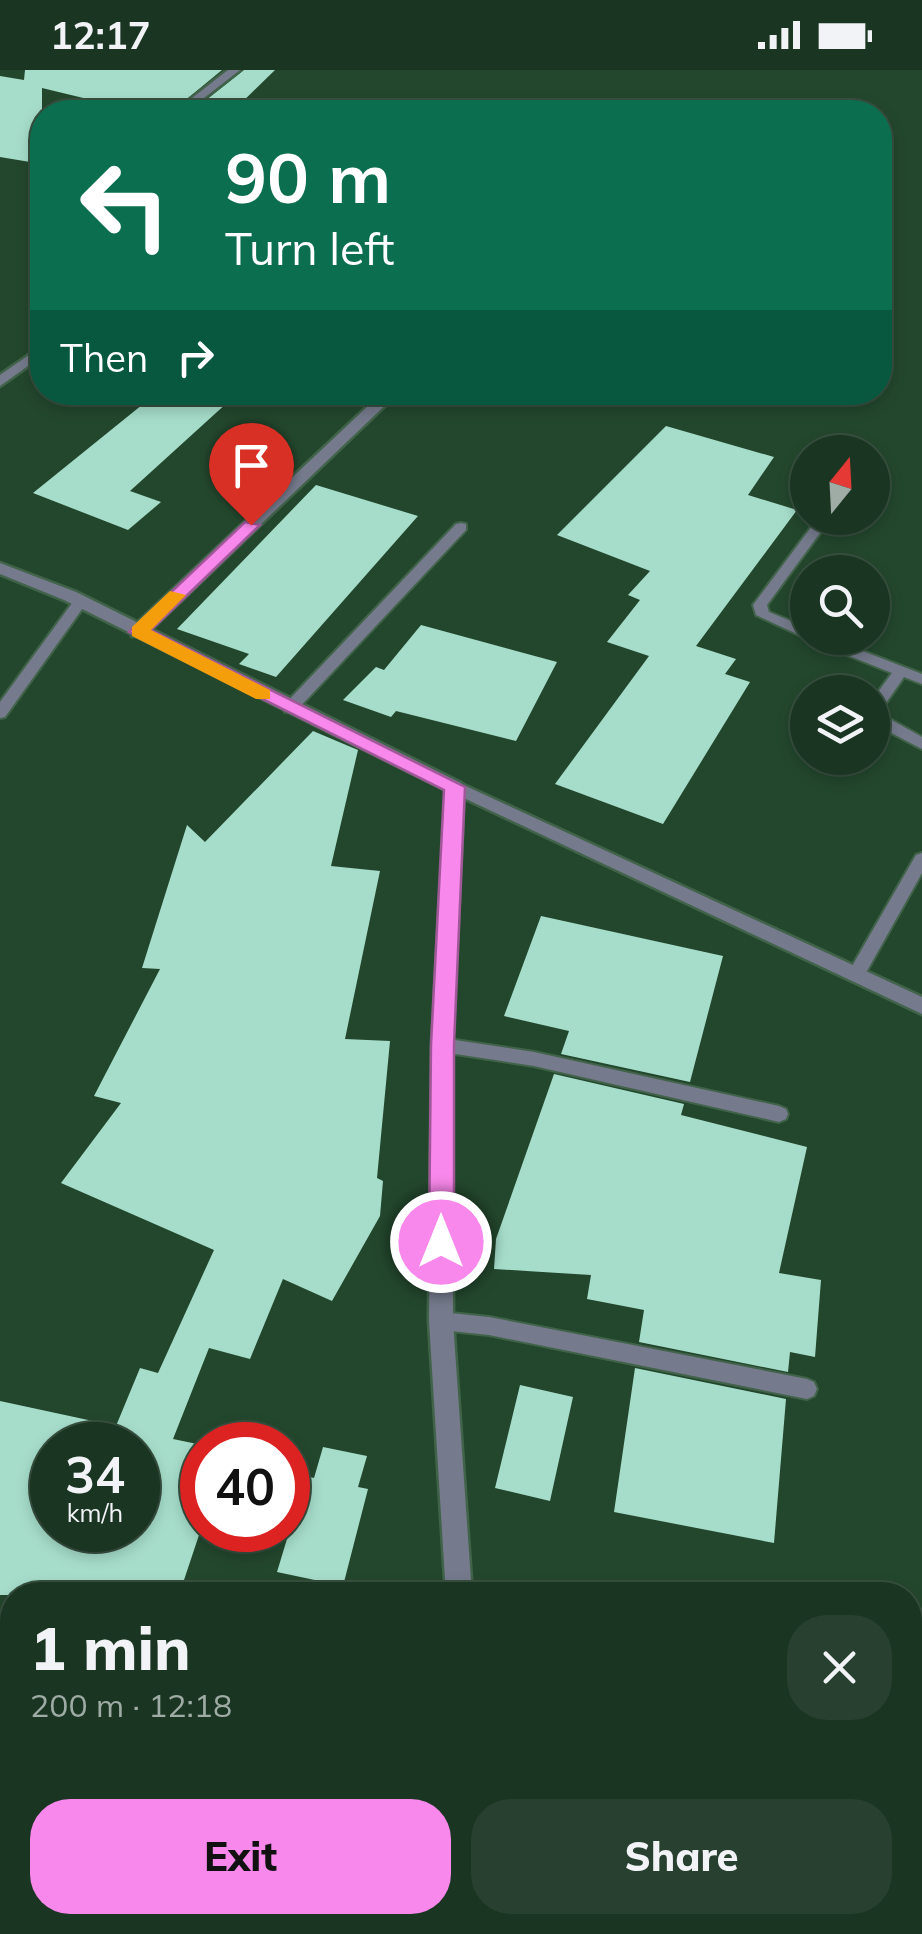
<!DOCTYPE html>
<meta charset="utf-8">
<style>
body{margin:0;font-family:Mulish,sans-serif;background:#27402f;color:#f1f3f6;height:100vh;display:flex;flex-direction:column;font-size:38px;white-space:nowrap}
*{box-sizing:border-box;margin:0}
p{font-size:32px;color:#9faba5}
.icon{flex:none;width:55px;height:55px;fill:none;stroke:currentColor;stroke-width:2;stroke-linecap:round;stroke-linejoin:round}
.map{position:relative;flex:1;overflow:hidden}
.sheet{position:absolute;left:0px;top:1512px;width:922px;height:352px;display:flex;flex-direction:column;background:#1a3522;border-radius:40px 40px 0 0;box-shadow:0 5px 15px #0003,0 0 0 2px #385040}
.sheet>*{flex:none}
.guide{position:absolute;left:30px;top:30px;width:862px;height:305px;border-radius:40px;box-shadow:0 5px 15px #0003,0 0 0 2px #385040;background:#0b6e4f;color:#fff;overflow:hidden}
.needle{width:65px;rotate:18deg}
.tools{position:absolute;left:790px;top:365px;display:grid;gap:20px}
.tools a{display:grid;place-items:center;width:100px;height:100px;border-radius:50%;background:#1a3522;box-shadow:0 5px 15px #0003,0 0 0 2px #385040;font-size:50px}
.speed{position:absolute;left:30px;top:1352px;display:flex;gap:20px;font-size:50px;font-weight:700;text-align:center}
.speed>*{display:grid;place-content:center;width:130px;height:130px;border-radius:50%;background:#1a3522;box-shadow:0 5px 15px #0003,0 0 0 2px #385040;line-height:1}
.speed small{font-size:25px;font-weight:400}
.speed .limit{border:15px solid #d22;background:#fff;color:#111}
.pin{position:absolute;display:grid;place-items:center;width:85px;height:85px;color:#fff;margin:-102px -42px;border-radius:50% 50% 50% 0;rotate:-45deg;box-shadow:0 0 10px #0007}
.pin .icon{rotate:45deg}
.me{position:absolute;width:110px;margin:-55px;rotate:0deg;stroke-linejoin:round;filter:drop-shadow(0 0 8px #0008)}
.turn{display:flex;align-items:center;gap:35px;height:210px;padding:0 30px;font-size:45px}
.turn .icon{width:130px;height:130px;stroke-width:2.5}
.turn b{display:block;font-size:70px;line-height:85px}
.then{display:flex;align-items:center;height:95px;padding:0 30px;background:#0003;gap:20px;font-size:38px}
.round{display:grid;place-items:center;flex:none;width:105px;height:105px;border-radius:40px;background:#27402f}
.overview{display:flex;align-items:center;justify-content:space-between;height:170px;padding:0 30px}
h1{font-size:60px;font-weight:800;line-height:75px}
.cta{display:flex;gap:20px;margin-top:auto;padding:20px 30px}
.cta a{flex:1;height:115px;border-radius:40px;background:#f888eb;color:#111;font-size:40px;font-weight:800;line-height:115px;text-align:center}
.cta a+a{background:#27402f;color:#f1f3f6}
.status{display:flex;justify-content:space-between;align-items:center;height:70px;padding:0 50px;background:#1a3522;direction:ltr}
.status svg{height:28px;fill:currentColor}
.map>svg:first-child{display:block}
.building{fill:#a6ddca;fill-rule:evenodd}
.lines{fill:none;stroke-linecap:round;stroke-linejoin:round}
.service-casing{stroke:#41634a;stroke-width:4}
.minor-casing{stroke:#41634a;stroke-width:5}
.tertiary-casing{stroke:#41634a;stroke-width:5}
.service{fill:#757a8c;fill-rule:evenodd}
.minor{fill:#757a8c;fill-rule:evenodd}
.tertiary{fill:#757a8c;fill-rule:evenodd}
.route{fill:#f888eb;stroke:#a15899;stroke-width:2.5}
.slow{fill:#f59e0b}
</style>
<div class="status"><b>12:17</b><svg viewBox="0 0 49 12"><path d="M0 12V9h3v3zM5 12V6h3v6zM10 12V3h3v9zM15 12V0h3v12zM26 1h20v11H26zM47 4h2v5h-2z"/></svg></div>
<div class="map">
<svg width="922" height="1864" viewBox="0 0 922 1864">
<rect width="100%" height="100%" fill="#23472d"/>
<path class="building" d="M25 0H222L171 42H141L42 18V94L0 87V6L24 10Z
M244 0H275L232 42H191Z
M158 322H239L130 421 161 432 128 460 33 423Z
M666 356 774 387 748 425 797 440 696 576 736 589 725 604 750 612 663 754 555 714 649 586 607 572 640 530 628 525 650 501 557 465Z
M316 415 418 446 276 607 239 594 249 584 177 559Z
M421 555 557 592 516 671 396 641 391 647 343 630 376 597 384 600Z
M313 661 358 680 331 796 380 801 345 969 390 971 377 1108 383 1111 380 1146 332 1231 283 1209 250 1289 209 1278 173 1369 202 1375V1456L179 1525H0V1331L116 1356 140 1298 158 1303 214 1180 61 1113 121 1033 94 1026 160 899 142 898 187 755 205 772ZM52 1375H138V1460H52Z
M541 846 723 886 690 1012 561 984 569 961 504 946Z
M554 1004 684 1034 681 1045 807 1077 779 1203 821 1210 815 1287 790 1282 788 1302 639 1272 644 1240 587 1229 591 1205 494 1199 496 1169Z
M635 1298 786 1329 774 1473 614 1442Z
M520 1315 573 1327 550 1431 495 1418Z
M323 1377 367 1386 358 1417 368 1419 343 1516 277 1502 306 1406 314 1408Z"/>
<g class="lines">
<g class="service-casing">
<path id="service" d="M818 448H831L767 535 769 542 808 558V568H829L922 604V614L904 607 879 643 922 667V679L872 653V630L892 603 812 571 756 545 753 535Z
M461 453 466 454V460L295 642H285L283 638 285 634 456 454Z
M80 528 85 529V535L5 647 0 648V632L75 529Z
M922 783V803L863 908H851L848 903 851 898 916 785Z
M442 968 534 982 779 1036 786 1039 788 1044 786 1049 779 1052 534 996 442 982 436 980 433 975 436 970Z
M441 1242 489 1247 807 1309 814 1312 817 1319 814 1326 807 1329 489 1265 441 1260 434 1257 431 1251 434 1245Z"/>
</g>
<g class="minor-casing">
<path id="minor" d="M228 0H240L186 42H174Z
M42 276V286L0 316V305Z
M383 322H399L144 566H132V558Z
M455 711 922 927V944L449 721 446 717 449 713Z
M910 1610 922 1614V1640L910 1636Z"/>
</g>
<g class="tertiary-casing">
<path id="tertiary" d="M0 493 76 522 461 713 464 717 452 975 453 1251 472 1525H446L429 1251 432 975 446 720 64 530 0 504Z
M391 1852H420L418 1864H388Z"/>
</g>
<use href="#service" class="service"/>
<use href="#minor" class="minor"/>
<use href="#tertiary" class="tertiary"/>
</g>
<path class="route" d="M245 452 260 455 151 560 465 717 454 975V1172L441 1184 429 1172 431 975 444 720 129 562Z"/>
<path class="slow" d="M170 521 186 525 151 560 270 620V629H256L132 566V557Z"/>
</svg>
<div class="tools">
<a><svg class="needle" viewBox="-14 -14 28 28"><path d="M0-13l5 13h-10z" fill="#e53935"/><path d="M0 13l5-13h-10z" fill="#9faba5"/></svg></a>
<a><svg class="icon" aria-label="search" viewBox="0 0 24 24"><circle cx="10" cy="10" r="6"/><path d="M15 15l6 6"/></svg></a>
<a><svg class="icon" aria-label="layers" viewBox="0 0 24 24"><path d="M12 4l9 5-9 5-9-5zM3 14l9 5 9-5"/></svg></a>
</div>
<div class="speed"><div>34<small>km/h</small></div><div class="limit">40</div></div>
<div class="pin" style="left:251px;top:455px;background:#d93025"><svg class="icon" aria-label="arrive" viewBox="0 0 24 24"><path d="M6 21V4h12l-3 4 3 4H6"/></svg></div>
<svg class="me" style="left:441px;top:1172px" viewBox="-20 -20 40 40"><circle r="17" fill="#f888eb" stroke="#fff" stroke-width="3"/><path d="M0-11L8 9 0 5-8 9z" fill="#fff"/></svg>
<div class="guide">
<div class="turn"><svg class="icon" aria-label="left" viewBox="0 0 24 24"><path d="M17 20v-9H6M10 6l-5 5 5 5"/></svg><div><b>90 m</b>Turn left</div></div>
<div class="then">Then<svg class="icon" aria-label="right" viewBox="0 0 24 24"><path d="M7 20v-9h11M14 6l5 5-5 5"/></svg></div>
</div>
<section class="sheet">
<div class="overview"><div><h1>1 min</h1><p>200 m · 12:18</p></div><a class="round"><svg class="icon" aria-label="close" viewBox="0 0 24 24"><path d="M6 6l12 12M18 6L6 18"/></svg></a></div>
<div class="cta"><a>Exit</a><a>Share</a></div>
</section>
</div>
